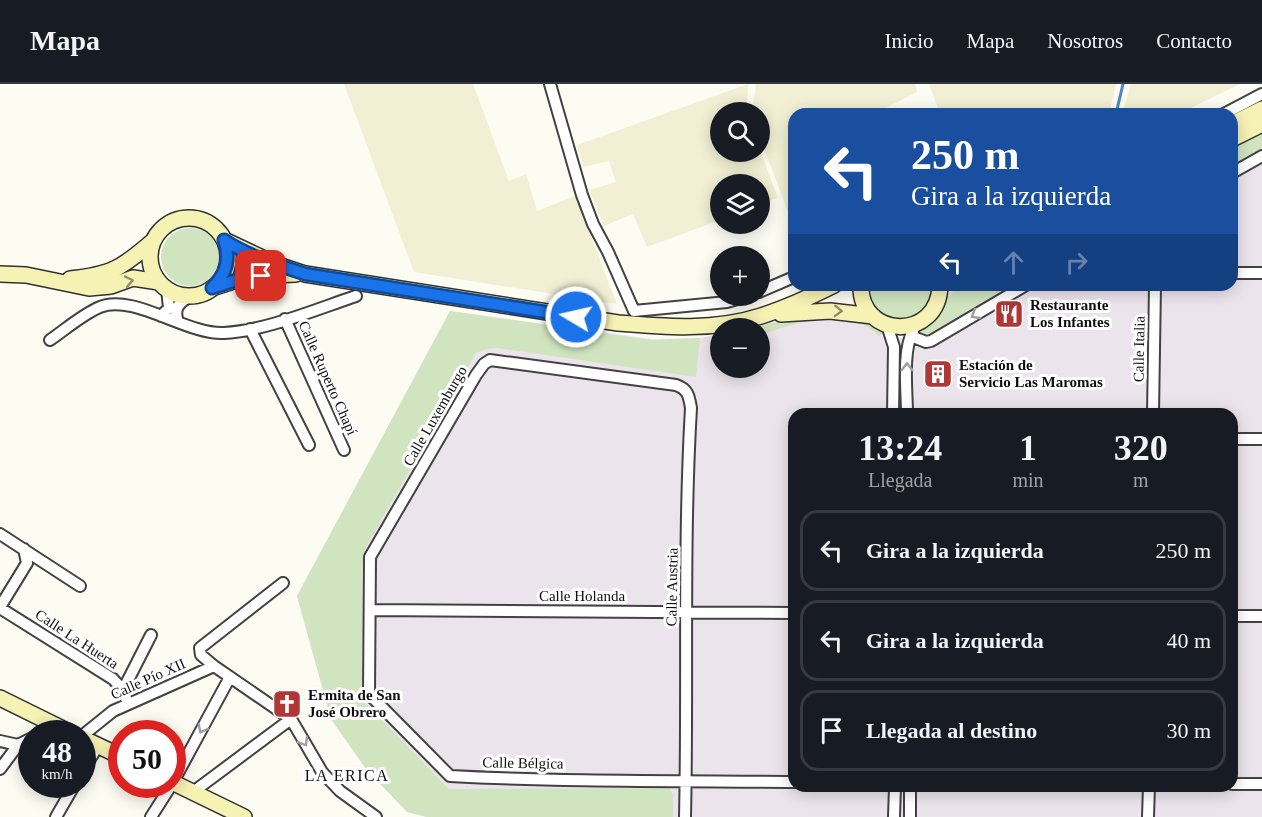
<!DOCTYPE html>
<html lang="es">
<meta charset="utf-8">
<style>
body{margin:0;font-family:"Times New Roman",serif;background:#20242c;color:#f1f3f6;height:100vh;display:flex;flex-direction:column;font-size:22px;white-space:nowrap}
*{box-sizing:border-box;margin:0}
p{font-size:20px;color:#9ea1a6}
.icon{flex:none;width:33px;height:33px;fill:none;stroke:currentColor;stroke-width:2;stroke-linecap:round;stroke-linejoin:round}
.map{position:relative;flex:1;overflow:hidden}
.panel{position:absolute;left:788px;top:324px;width:450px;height:384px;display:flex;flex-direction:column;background:#171b24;border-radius:18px;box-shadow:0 3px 15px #0003}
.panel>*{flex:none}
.guide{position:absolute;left:788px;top:24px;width:450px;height:183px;border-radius:18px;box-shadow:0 3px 15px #0003;background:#1a4fa0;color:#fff;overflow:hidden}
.tools{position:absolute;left:710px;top:18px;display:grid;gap:12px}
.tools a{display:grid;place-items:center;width:60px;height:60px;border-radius:50%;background:#171b24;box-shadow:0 3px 15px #0003;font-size:30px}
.speed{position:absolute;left:18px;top:636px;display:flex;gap:12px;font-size:30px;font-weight:700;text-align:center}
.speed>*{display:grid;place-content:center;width:78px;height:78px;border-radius:50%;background:#171b24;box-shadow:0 3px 15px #0003;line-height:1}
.speed small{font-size:15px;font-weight:400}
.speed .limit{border:9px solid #d22;background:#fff;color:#111}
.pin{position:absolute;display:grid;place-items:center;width:51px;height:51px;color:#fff;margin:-26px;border-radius:12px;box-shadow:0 3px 9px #0006}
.me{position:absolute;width:66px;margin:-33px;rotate:279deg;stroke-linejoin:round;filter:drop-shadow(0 0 4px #0008)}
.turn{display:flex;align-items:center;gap:21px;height:126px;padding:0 24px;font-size:27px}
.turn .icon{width:78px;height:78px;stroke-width:2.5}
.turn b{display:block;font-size:42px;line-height:51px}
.lanes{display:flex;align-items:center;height:57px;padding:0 24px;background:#0003;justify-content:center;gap:30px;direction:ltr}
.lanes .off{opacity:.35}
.eta{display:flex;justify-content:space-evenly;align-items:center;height:102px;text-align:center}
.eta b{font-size:36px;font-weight:700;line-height:42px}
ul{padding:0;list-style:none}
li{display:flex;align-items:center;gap:18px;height:81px;margin:0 12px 9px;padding:0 12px;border:3px solid #363941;border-radius:18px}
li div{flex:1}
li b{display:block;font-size:22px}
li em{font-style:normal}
header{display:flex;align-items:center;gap:36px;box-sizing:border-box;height:84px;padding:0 30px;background:#171b24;border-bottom:2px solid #363941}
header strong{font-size:28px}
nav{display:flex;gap:33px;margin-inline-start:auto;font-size:21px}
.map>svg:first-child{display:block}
.industrial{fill:#ece4ec;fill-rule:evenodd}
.farmland{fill:#f1f0d4}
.green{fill:#d0e4bf}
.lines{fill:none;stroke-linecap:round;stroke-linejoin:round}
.stream{stroke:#4b8abe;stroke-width:3}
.street-casing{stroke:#424242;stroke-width:14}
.secondary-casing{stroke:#313131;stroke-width:18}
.street{stroke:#fff;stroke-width:10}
.secondary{stroke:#f6f2b4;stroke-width:15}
.oneway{stroke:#8e8c6a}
.oneway2{stroke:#9f9f9f}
.route-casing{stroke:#114b97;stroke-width:15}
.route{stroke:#1a73e8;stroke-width:10}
.labels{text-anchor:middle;stroke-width:6;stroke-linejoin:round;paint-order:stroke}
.poi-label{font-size:15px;font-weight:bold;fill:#0f0f0f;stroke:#fff;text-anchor:start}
.street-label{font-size:15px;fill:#0f0f0f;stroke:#fff}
.neighbourhood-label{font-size:16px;letter-spacing:1.5px;fill:#0f0f0f;stroke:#fff}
</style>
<header>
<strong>Mapa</strong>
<nav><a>Inicio</a><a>Mapa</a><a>Nosotros</a><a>Contacto</a></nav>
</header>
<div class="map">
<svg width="1262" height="733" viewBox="0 0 1262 733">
<rect width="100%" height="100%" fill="#fdfcf2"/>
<path class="industrial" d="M1262 43V733H427L407 728 366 685 331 635 297 512 450 227 652 255 700 254 720 250V284H759V244H748L790 234 867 236 885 249 881 252 903 254 926 239 955 201H1232V58ZM794 330H1232V702H794Z"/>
<path class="farmland" d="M344 0H473L509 97 526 90 537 127 575 112 617 220 414 188Z
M748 0 747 28H720V68H759V63L778 114 759 121V100H720V136L647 163 633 130 604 142 589 106 616 98 609 77 583 83 577 61Z
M756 0H915L917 8 874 30H794L793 141 759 51V28H752Z
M929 0H1116L1109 30H940Z
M1131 0H1240L1178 30H1122Z"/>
<path class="green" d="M1262 44V66L1232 82V59Z
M161 173a29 29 0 1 1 58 0a29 29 0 1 1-58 0Z
M871 201H931C931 248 865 242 871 201Z
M958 201H1011L926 252 920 248 931 237Z
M450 227 651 256 700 254 696 293 497 264 486 265 476 269 366 463 362 485V616L449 705 669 704 673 710V733H427L407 728 366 685 331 635 297 512Z
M806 232 867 236 885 249 879 252C874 248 869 243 864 241 829 230 791 239 759 252V244H748Z"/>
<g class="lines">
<path class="stream" d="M1116 30 1123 0"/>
<g class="street-casing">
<path id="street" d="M550 0 582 111 593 140 608 168 634 227 727 218 748 212
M1224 30 1262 10
M1232 89 1262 72
M1232 189H1262
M759 208 794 193
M161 232 169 224 167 205
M285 235 344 366
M178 238C173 224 179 219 190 212
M887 241 894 263 893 330
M250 245 309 361
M911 252 926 258 931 257 1026 201
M50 256C66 245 83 230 100 223 133 209 187 251 224 249 265 247 317 225 356 212
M907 330C907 307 902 267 913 247
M1153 330 1155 201
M1232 355H1262
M0 450 80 502
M0 523 27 479 24 465
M0 524 113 595 123 606 128 620
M370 526 794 529
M1232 532H1262
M214 582 201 571 200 564 283 499
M123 606 151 551
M41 650 57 642
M82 652 113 627 214 582 291 635 322 688 340 707 376 733
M0 657 18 661
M0 685 18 661 32 654
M82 688 98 662
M172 700 230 593
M1232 700H1262
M910 702V733
M193 708 291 635
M56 733 75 700
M151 733 172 700
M685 733C688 597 683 460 691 324 689 312 688 305 676 301L490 276 484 280 476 291 370 473 369 610 450 692C564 698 679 697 794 698
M894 733 895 702
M1148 733 1149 702"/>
</g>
<g class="secondary-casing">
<path id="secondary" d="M1232 40 1262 25
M1232 55 1262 40
M150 173a39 39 0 1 1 78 0a39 39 0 1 1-78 0Z
M224 156 275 180 305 190 618 239C666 243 715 247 761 232 786 224 810 213 834 201
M0 190 26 191 89 204 111 202 133 194 159 198
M70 195C111 191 122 184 153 157
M861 201C859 255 939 258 940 201
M212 204 249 192 296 190
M781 230 830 227 873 232
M0 614 73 650
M82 654 122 673
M172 698 244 733"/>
</g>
<use href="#street" class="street"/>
<use href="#secondary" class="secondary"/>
</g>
<defs><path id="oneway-chevron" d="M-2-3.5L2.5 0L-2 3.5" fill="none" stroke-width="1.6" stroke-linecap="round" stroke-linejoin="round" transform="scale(1.5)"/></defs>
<g class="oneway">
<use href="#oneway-chevron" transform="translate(129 197) rotate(-12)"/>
<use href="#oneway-chevron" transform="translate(838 227) rotate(2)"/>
</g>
<g class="oneway2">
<use href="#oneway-chevron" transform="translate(975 231) rotate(149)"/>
<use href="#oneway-chevron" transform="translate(907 283) rotate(-89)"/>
<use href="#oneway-chevron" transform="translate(202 645) rotate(118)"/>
<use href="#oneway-chevron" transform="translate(304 658) rotate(60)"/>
</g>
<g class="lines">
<g class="route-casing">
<path id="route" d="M261 192H249L212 204C226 191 231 175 224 156 248 172 278 181 305 190L576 233"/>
</g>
<use href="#route" class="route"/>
</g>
<defs>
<g id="restaurant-square" transform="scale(1.5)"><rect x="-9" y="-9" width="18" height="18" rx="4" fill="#af3736" stroke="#fff"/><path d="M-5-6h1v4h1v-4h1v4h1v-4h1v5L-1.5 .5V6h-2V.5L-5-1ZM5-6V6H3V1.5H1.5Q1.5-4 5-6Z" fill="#fff"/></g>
<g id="building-square" transform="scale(1.5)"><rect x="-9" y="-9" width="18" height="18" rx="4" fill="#af3736" stroke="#fff"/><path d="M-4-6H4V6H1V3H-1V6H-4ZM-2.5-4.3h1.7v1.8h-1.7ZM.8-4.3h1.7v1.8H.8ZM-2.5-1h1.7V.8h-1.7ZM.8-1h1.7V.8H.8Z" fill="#fff"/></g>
<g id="church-square" transform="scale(1.5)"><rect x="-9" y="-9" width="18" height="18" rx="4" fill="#af3736" stroke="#fff"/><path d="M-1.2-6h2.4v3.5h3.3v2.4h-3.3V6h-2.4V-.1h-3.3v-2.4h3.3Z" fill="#fff"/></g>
</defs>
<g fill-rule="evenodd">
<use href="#restaurant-square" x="1009" y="230"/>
<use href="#building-square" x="938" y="290"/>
<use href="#church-square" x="287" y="620"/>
</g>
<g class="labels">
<g class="poi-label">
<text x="1030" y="226">Restaurante<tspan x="1030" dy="17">Los Infantes</tspan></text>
<text x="959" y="286">Estación de<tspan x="959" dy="17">Servicio Las Maromas</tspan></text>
<text x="308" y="616">Ermita de San<tspan x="308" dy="17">José Obrero</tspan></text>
</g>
<g class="street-label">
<text transform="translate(1139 265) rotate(-89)" y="5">Calle Italia</text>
<text transform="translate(328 294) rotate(66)" y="5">Calle Ruperto Chapí</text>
<text transform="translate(435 332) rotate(-60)" y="5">Calle Luxemburgo</text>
<text transform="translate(672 503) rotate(-89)" y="5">Calle Austria</text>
<text x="582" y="517">Calle Holanda</text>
<text transform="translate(77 555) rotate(33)" y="5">Calle La Huerta</text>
<text transform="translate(148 595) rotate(-24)" y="5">Calle Pío XII</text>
<text transform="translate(523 679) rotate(1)" y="5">Calle Bélgica</text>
</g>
<g class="neighbourhood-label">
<text x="347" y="697">LA ERICA</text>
</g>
</g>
</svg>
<div class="tools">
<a><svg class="icon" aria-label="search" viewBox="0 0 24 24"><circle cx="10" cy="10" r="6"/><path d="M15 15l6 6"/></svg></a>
<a><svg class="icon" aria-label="layers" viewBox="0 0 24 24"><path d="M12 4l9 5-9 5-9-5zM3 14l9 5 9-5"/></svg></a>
<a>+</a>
<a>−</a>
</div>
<div class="speed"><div>48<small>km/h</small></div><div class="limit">50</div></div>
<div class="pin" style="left:261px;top:192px;background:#d93025"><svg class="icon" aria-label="arrive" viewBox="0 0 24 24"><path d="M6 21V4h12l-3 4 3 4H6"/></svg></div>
<svg class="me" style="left:576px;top:233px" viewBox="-20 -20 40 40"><circle r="17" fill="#1a73e8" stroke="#fff" stroke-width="3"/><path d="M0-11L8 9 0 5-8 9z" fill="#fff"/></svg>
<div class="guide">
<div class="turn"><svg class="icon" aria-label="left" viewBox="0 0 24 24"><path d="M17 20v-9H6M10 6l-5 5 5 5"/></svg><div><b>250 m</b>Gira a la izquierda</div></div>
<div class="lanes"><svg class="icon" aria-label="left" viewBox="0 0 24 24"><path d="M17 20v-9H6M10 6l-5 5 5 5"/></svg><svg class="icon off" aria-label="ahead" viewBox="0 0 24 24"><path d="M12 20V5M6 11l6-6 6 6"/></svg><svg class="icon off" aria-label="right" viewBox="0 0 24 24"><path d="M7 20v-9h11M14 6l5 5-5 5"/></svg></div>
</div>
<section class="panel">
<div class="eta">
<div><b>13:24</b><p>Llegada</p></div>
<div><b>1</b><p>min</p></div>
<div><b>320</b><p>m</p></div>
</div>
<ul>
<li><svg class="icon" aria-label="left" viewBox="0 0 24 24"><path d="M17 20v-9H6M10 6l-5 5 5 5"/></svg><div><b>Gira a la izquierda</b></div><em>250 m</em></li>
<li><svg class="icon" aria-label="left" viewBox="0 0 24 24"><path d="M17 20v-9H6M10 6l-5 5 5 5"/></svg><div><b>Gira a la izquierda</b></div><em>40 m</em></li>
<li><svg class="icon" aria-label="arrive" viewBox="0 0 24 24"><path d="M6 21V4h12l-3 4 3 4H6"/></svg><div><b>Llegada al destino</b></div><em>30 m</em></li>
</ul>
</section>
</div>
